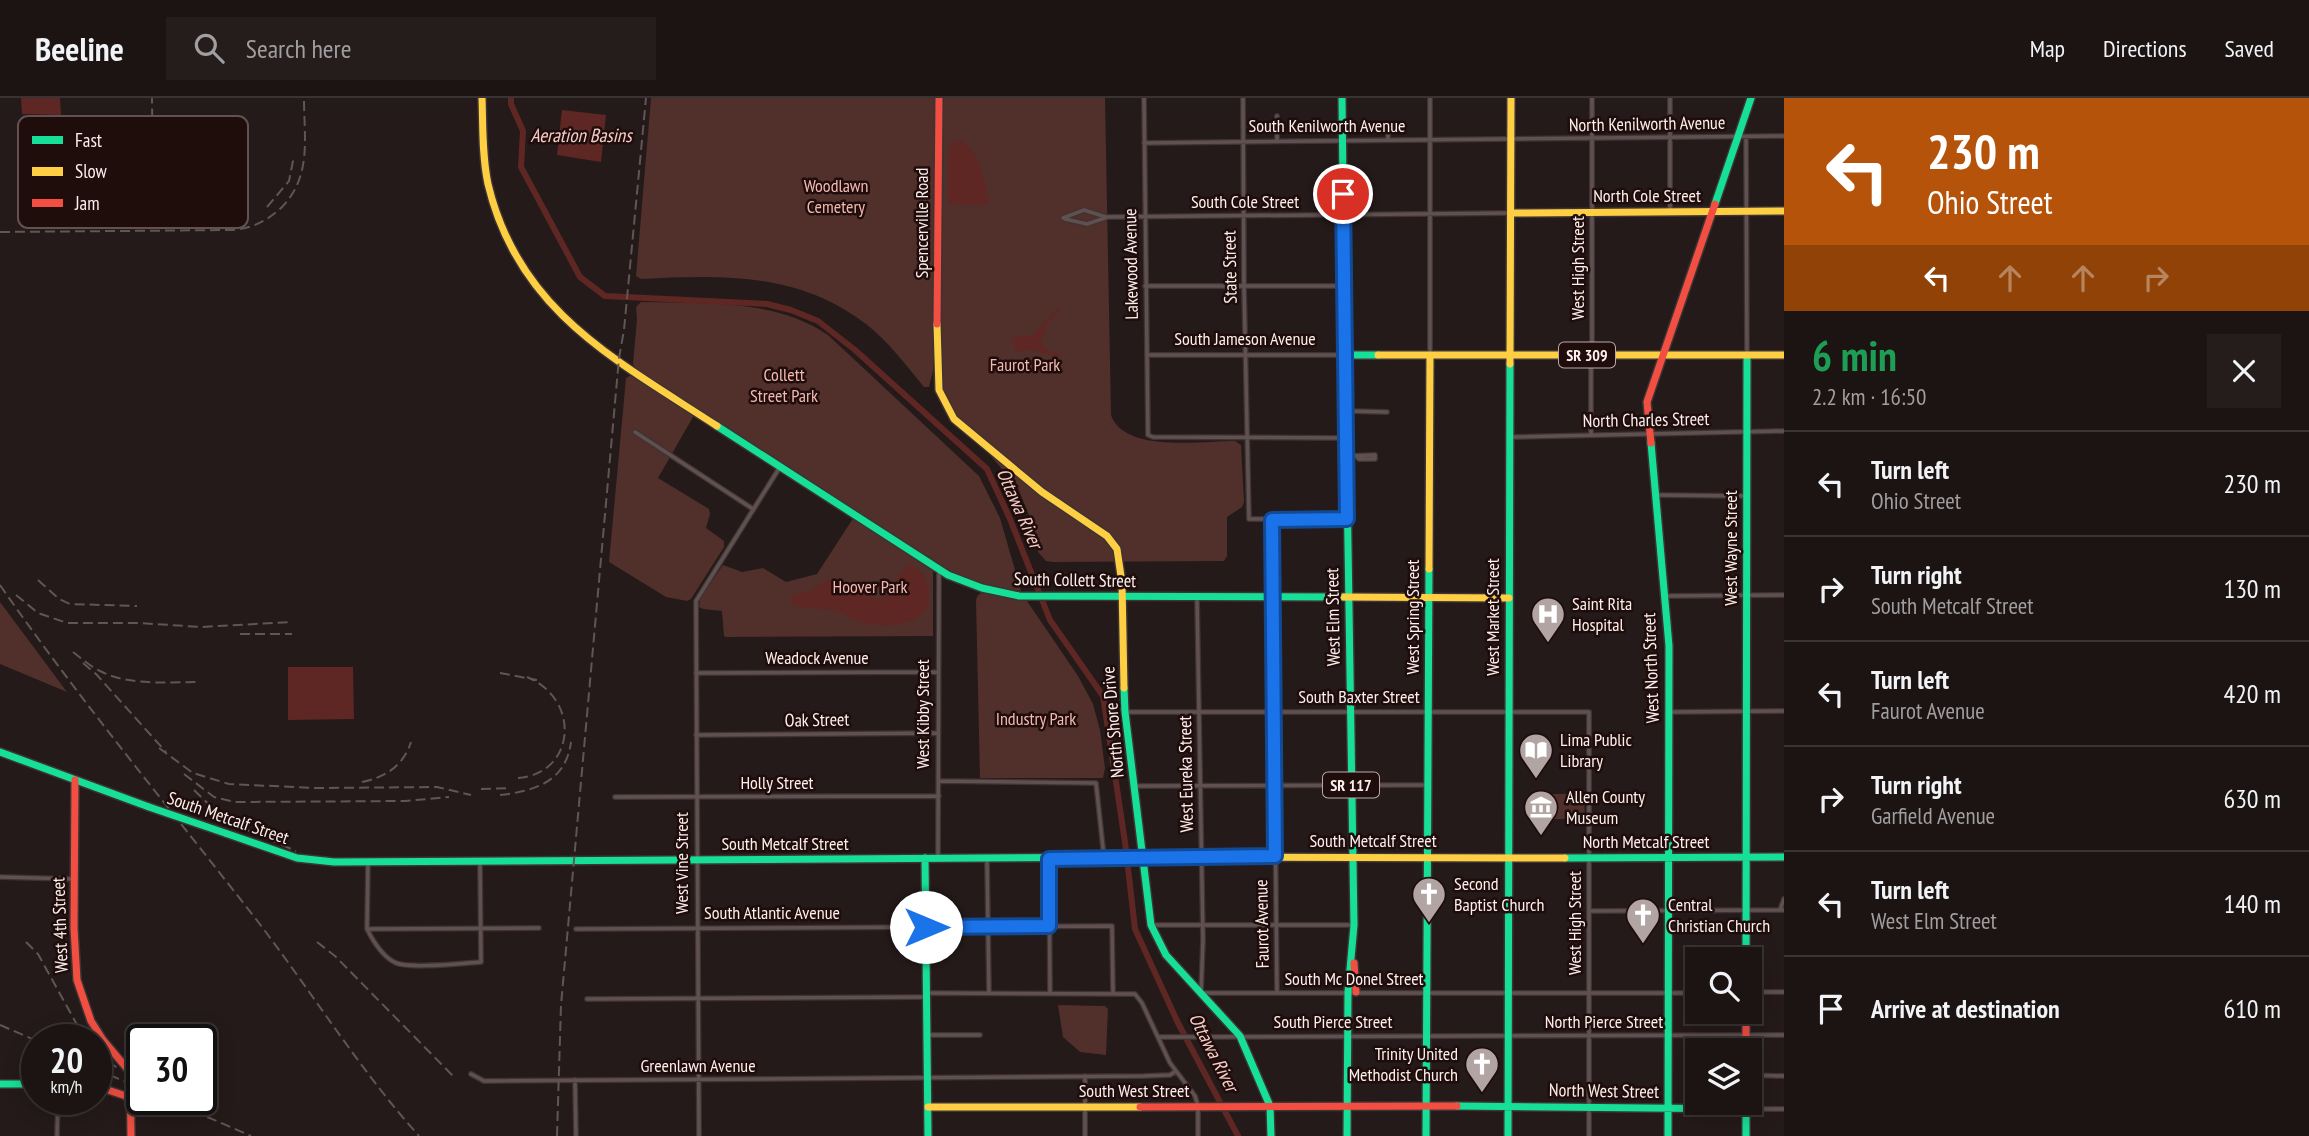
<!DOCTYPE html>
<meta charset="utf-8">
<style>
body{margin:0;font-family:"PT Sans Narrow",sans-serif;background:#241d1c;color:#f1f3f6;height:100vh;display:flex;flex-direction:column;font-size:26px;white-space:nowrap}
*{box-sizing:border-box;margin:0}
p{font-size:23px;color:#a09ea0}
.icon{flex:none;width:38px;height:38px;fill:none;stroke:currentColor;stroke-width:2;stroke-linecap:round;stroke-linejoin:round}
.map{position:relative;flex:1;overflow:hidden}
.panel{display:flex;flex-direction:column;background:#1b1413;width:525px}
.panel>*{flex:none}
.hud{background:#b45309;color:#fff;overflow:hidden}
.buttons{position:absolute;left:1685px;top:849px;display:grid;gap:14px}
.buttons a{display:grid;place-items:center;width:77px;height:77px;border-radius:0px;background:#1b1413;box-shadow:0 4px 18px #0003,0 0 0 2px #393333;font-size:35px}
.speed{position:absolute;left:21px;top:926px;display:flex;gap:14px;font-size:35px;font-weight:700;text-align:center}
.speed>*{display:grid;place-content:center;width:91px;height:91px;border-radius:50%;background:#1b1413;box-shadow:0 4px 18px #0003,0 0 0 2px #393333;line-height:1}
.speed small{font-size:18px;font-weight:400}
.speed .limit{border:4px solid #111;border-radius:10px;background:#fff;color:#111}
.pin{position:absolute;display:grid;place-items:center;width:60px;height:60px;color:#fff;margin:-30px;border:4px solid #fff;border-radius:50%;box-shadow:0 2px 7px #0007}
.me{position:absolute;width:77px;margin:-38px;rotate:90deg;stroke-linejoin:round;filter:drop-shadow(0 0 5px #0008)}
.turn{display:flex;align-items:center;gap:24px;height:147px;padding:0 28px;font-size:32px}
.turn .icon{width:91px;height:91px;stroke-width:2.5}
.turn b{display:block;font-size:49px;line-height:60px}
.lanes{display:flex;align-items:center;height:66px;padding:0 28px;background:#0003;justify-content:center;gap:35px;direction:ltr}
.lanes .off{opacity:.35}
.round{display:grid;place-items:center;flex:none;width:74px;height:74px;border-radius:0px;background:#241d1c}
.head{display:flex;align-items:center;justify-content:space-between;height:119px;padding:0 28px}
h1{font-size:42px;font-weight:700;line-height:52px;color:#1e9e55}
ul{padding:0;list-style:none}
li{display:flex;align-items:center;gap:21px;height:105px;padding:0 28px;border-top:2px solid #393333}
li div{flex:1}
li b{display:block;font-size:26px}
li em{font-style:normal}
header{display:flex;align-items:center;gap:42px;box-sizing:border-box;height:98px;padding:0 35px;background:#1b1413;border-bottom:2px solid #393333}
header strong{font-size:33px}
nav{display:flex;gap:38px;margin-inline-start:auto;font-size:24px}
.search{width:490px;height:63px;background:#241d1c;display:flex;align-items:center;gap:18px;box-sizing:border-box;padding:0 24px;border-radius:0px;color:#a09ea0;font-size:26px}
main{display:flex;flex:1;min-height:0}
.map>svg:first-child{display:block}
.green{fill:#512f2b}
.water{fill:#5f2723}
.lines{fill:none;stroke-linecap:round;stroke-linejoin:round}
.river{stroke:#5f2723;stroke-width:6}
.street-casing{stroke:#3d3433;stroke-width:6}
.fast-casing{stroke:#3d3433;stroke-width:10}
.slow-casing{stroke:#3d3433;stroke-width:10}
.jam-casing{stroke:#3d3433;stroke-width:10}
.street{stroke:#60504f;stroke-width:3.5}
.fast{stroke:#16e098;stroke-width:7}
.slow{stroke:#ffcf43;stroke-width:7}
.jam{stroke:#f24e42;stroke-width:7}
.rail{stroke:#605654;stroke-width:2;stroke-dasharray:10 5;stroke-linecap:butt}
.fast-bridge-casing{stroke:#3d3433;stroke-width:10;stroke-linecap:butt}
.fast-bridge{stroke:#16e098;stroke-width:7}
.route-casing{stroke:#114b97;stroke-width:18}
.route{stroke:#1a73e8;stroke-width:12}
.labels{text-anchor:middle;stroke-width:5;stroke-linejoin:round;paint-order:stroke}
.shield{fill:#1f0d0c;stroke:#baabaa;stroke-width:2}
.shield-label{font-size:16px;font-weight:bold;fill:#fdefed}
.street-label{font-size:18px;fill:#fdefed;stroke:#1f0d0c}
.park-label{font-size:18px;fill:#f4b8b1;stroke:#1f0d0c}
.poi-label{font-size:18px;fill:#fdefed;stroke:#1f0d0c;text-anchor:start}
.water-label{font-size:19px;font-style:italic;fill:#f6cdc8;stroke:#1f0d0c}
.key{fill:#1f0d0c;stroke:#625150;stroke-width:2}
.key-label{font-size:19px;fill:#fdefed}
</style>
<header>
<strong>Beeline</strong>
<div class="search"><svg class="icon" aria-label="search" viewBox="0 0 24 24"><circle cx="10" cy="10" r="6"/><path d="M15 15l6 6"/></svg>Search here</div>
<nav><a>Map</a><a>Directions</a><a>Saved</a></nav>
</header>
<main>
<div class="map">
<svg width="1784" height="1038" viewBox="0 0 1784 1038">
<rect width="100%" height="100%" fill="#241a19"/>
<path class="green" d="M651 0H936L933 273 929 289H924C906 267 888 243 866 226 798 174 723 177 641 181L636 178Z
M942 0H1105L1111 317C1124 355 1202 343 1235 343L1241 347 1244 404 1242 409 1227 419V458L1224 463 1053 464 1046 463 1038 454 1031 422 1018 390 951 311 941 288Z
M641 204C703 206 774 200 828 237L979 378 1000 420 1021 493 993 490 942 470 635 270 633 266 637 221 636 209Z
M633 276 693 315V319L658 380 709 411 710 416 706 430 724 443V449L691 501 687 503 666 499 609 464 626 280Z
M856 420 933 471V538L726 539 724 538 722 513 703 511 699 509 700 500 723 467 742 474 763 470 786 484 817 476 852 422Z
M984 494 1027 503 1078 578 1093 606 1100 632 1105 670 1103 680H980L976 502 978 497Z
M0 504 67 594 0 566Z
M1551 696H1584L1585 721H1551Z
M1058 907 1105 908 1108 911 1106 957 1080 954 1063 939Z"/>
<path class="water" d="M21 0H60L61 17 22 16Z
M562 12 606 17 601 64 557 57Z
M958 42C980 50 984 82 989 102L985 107 948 106V52L952 45Z
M1057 210 1059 212 1046 228 1044 237 1040 241C1043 251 1051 256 1061 256L1062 259C1046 259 1033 247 1017 254L1012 241 1014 238H1032Z
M908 467C930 473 934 499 923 516 905 531 874 529 853 521 846 519 841 513 833 512 819 509 803 513 790 505L793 496C798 495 805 495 810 493 820 487 826 479 840 481 854 484 869 507 885 498 894 494 898 475 908 467Z
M288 569H353L354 621 288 622Z"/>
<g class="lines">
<path class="river" d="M511 0V6L523 33 521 69 580 179 605 198 767 206 791 212 818 223 855 252 987 371 1010 421 1050 522 1103 598 1125 744 1135 831 1178 925 1238 1038"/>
<g class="street-casing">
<path id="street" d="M1144 0 1148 337 1153 339 1345 340
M1243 0 1244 189 1249 421H1347
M1430 0V257
M1746 39 1747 256
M1277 42V18
M1388 42V26
M1144 45 1784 38
M1670 114V0
M1063 120 1084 112 1106 119 1511 115
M1065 121 1087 126 1105 120
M1145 188H1344
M1147 257H1344
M1592 257V0
M1347 313 1387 314
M635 334 753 411
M1591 337V257
M1510 339 1784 333
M1347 358 1375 357V361H1359L1357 359
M1655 397 1747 398
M1272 422 1277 894
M1665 498 1784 497
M1197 500 1203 842 1201 895H1698
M696 575 938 574
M1125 614H1589V1038
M1669 614 1784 613
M696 637 938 635
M939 683 1096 685 1104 759
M1135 688 1427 687
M615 699 939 698
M938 760 939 472
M987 761 989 895
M1049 761 1050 895
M368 764 367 831C373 843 383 859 396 865 412 871 462 865 481 864L480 764
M0 779 74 781
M1780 812 1784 801
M1590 813 1784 812
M1151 827H1354
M367 831 539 830
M576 831 1112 828 1113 895
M1750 894H1784
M926 895 1135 896 1142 905 1170 965 1195 998 1198 1008V1038
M587 901 926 899
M926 937H980
M1158 939 1784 937
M471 976 484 983 1144 978 1170 977 1176 973
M1750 977 1784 978
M1085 978V1038
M575 982 576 1038
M1746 1011H1784
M57 1038 58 1001
M699 1038 696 503 780 369"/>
</g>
<g class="fast-casing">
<path id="fast" d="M1342 0 1345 257
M1715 106 1751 0
M717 328 948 477 982 490 1019 498 1344 499
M1651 345 1669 548 1668 1038
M1124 590 1125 614 1151 827 1166 857 1240 938 1270 1008 1271 1038
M0 654 149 709
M225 735 297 760 334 764 1157 759
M925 760 928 1038
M1565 760 1784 759
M1746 861 1747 258
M0 986H37
M1746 1004V1038
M1457 1008 1746 1011
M1347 1038 1348 894 1354 827 1345 257H1378
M1426 1038 1429 471
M1508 1038 1510 266"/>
</g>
<g class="slow-casing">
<path id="slow" d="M482 0C483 28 482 58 488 86 518 213 616 262 717 328
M1511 115 1784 113
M937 226 939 292 954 321 1042 394 1107 438 1117 451 1122 485 1124 590
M1378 257H1784
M1510 266 1511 0
M1429 471 1430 257
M1344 499 1509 500
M1157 759 1565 760
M928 1009H1140"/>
</g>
<g class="jam-casing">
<path id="jam" d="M937 226 939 0
M1651 345 1647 304 1715 106
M75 682 74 830 77 882 91 923 103 942 130 974 131 1038
M1354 865 1356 894
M1746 914V952
M96 988 132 1000
M1140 1009 1457 1008"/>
</g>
<use href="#street" class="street"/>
<use href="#fast" class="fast"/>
<use href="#slow" class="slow"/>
<use href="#jam" class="jam"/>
<path class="rail" d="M267 109 289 83 294 58
M96 130C160 110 152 54 152 0
M0 134 233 132C253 130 267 123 282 109 312 78 304 40 304 0
M38 482 59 501 70 506 137 508
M0 487C81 604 172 713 259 825 313 896 360 972 419 1038
M16 497 38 515 67 525H139L201 529 291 524
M240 536H292
M73 554C82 561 90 568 100 573 129 588 166 584 197 584
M83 565 96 576 166 654
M500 575 537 582
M159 650 193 675 229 686 315 690 437 689 471 697
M184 676 214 699 235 704 405 703 449 699
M518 680C575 676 582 602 527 579
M362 684C386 679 403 668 411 644
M481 691 510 690
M194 692 226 723 296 753
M500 697C536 693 566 683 571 644
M26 844 38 856 81 934
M317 844 335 858 455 980
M0 927 37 943
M96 955 119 971
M96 971 142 991
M166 1001 251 1038
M557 1038 561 907 619 260 624 232 646 0"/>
<g class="fast-bridge-casing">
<path id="fast-bridge" d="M149 709 225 735"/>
</g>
<use href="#fast-bridge" class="fast-bridge"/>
</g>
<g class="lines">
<g class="route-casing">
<path id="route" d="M926 829 1049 828V761L1275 758 1272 422 1347 421 1343 96"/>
</g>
<use href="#route" class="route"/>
</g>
<defs>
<g id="hospital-pin" transform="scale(1.75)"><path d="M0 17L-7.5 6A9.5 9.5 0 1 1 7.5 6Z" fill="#b1a4a3" stroke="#1f0d0c"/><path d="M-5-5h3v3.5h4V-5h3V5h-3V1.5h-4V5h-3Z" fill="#fff"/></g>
<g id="library-pin" transform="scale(1.75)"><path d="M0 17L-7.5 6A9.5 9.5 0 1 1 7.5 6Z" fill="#b1a4a3" stroke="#1f0d0c"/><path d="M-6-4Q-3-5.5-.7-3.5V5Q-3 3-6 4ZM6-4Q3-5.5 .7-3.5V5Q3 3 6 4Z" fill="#fff"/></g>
<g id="museum-pin" transform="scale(1.75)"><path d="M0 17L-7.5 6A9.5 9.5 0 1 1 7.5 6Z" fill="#b1a4a3" stroke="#1f0d0c"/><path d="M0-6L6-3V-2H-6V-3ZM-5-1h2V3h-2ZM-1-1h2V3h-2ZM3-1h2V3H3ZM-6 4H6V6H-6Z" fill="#fff"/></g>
<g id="church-pin" transform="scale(1.75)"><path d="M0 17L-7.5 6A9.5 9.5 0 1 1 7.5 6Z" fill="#b1a4a3" stroke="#1f0d0c"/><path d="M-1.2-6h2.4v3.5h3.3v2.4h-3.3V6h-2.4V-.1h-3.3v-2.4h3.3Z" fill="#fff"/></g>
</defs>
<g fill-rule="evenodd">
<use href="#hospital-pin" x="1548" y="516"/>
<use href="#library-pin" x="1536" y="652"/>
<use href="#museum-pin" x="1541" y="709"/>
<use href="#church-pin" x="1429" y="796"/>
<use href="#church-pin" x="1643" y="817"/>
<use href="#church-pin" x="1482" y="966"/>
</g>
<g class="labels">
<g class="shield">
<rect x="1559" y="244.5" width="56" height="25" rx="5"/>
<rect x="1323" y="674.5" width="56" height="25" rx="5"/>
</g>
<g class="shield-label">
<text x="1587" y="263">SR 309</text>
<text x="1351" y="693">SR 117</text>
</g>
<g class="street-label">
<text transform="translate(1647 26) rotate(-1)" y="6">North Kenilworth Avenue</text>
<text x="1327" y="34">South Kenilworth Avenue</text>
<text x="1647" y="104">North Cole Street</text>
<text x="1245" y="110">South Cole Street</text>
<text transform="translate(922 125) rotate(-90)" y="6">Spencerville Road</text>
<text transform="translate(1131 166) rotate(-91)" y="6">Lakewood Avenue</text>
<text transform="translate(1230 169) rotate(-91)" y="6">State Street</text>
<text transform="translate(1578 170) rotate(-90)" y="6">West High Street</text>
<text x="1245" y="247">South Jameson Avenue</text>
<text transform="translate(1646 322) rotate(-1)" y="6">North Charles Street</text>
<text transform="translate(1731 450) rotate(-90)" y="6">West Wayne Street</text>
<text transform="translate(1075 482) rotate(1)" y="6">South Collett Street</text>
<text transform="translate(1333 519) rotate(-91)" y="6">West Elm Street</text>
<text transform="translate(1413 519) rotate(-90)" y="6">West Spring Street</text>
<text transform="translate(1493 519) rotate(-90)" y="6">West Market Street</text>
<text x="817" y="566">Weadock Avenue</text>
<text transform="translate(1651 570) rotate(-92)" y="6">West North Street</text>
<text x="1359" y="605">South Baxter Street</text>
<text transform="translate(923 616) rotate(-90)" y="6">West Kibby Street</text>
<text transform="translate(817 622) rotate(-1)" y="6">Oak Street</text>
<text transform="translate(1113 624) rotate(-95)" y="6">North Shore Drive</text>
<text transform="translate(1186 676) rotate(-91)" y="6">West Eureka Street</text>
<text x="777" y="691">Holly Street</text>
<text transform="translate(228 720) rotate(19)" y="6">South Metcalf Street</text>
<text x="1373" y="749">South Metcalf Street</text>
<text x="1646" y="750">North Metcalf Street</text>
<text x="785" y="752">South Metcalf Street</text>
<text transform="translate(682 765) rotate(-90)" y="6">West Vine Street</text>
<text x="772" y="821">South Atlantic Avenue</text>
<text transform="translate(1575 825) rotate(-90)" y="6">West High Street</text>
<text transform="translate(1262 826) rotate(-91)" y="6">Faurot Avenue</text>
<text transform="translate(60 827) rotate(-92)" y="6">West 4th Street</text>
<text x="1354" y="887">South Mc Donel Street</text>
<text x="1333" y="930">South Pierce Street</text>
<text x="1604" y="930">North Pierce Street</text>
<text x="698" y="974">Greenlawn Avenue</text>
<text x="1134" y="999">South West Street</text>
<text transform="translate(1604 993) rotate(1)" y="6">North West Street</text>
</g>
<g class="park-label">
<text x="836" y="94">Woodlawn<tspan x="836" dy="21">Cemetery</tspan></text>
<text x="1025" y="273">Faurot Park</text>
<text x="784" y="283">Collett<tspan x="784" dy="21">Street Park</tspan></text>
<text x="870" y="495">Hoover Park</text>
<text x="1036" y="627">Industry Park</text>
</g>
<g class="poi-label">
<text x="1572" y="512">Saint Rita<tspan x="1572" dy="21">Hospital</tspan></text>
<text x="1560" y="648">Lima Public<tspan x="1560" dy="21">Library</tspan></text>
<text x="1566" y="705">Allen County<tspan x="1566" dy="21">Museum</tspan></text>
<text x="1454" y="792">Second<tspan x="1454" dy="21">Baptist Church</tspan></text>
<text x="1668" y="813">Central<tspan x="1668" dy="21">Christian Church</tspan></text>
<text x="1458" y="962" text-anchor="end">Trinity United<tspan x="1458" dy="21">Methodist Church</tspan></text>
</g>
<g class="water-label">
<text x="581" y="44">Aeration Basins</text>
<text transform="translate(1020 410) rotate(66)" y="7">Ottawa River</text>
<text transform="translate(1214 954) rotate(63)" y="7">Ottawa River</text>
</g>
</g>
<rect x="18" y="18" width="230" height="112" rx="10" class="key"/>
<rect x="32" y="38" width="31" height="8" fill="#16e098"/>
<rect x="32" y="69" width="31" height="9" fill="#ffcf43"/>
<rect x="32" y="101" width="31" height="8" fill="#f24e42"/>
<g class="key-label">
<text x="75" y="49">Fast</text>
<text x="75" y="80">Slow</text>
<text x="75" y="112">Jam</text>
</g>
</svg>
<div class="buttons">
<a><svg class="icon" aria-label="search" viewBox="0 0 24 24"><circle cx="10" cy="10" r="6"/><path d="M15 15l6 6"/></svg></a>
<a><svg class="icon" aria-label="layers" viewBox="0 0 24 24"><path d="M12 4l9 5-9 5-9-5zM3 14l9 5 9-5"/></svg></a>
</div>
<div class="speed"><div>20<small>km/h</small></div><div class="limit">30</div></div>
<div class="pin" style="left:1343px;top:96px;background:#d93025"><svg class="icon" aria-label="arrive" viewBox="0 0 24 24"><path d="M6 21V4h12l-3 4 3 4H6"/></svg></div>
<svg class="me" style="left:926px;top:829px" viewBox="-20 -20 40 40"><circle r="19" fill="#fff"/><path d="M0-13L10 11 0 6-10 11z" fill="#1a73e8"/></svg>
</div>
<section class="panel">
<div class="hud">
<div class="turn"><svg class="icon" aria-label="left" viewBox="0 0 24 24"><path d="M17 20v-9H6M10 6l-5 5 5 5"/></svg><div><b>230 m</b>Ohio Street</div></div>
<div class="lanes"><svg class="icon" aria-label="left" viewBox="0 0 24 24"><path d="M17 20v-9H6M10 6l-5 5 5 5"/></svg><svg class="icon off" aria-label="ahead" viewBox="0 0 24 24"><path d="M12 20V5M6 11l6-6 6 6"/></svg><svg class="icon off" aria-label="ahead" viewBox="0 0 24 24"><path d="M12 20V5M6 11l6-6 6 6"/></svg><svg class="icon off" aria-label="right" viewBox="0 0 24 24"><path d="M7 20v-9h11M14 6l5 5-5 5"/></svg></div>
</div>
<div class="head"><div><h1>6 min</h1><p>2.2 km · 16:50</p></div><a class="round"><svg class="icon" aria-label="close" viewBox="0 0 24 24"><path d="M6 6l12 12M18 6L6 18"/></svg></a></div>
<ul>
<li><svg class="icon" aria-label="left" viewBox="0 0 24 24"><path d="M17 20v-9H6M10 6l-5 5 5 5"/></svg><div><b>Turn left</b><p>Ohio Street</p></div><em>230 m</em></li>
<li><svg class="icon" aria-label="right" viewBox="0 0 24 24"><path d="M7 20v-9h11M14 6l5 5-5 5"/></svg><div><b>Turn right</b><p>South Metcalf Street</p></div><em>130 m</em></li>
<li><svg class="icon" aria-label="left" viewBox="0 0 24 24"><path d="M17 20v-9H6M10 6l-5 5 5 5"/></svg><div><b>Turn left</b><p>Faurot Avenue</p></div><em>420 m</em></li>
<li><svg class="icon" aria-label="right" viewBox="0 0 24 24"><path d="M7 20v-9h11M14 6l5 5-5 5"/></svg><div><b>Turn right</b><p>Garfield Avenue</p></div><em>630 m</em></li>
<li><svg class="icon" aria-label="left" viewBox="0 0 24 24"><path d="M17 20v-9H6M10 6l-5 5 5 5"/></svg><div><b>Turn left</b><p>West Elm Street</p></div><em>140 m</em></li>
<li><svg class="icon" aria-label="arrive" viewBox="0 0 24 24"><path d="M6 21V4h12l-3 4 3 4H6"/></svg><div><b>Arrive at destination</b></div><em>610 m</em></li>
</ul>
</section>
</main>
